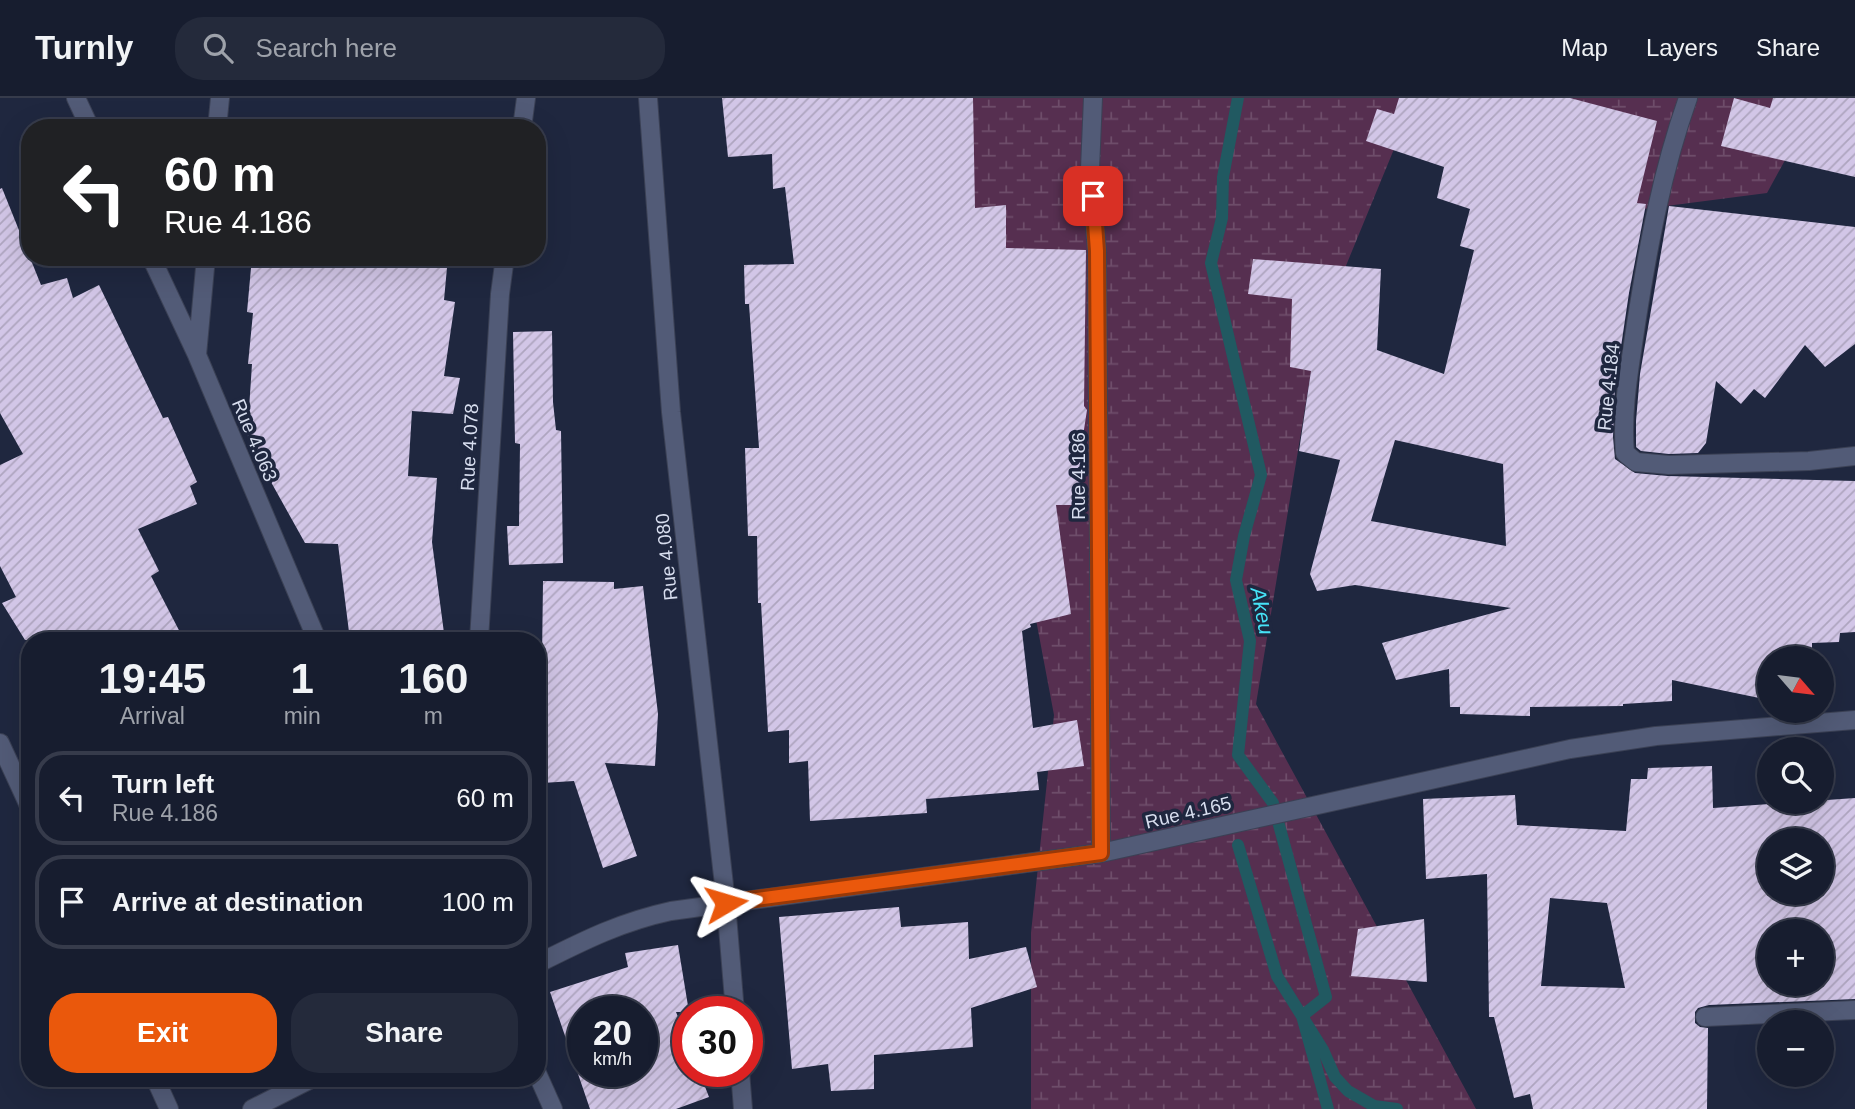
<!DOCTYPE html>
<meta charset="utf-8">
<style>
body{margin:0;font-family:Helvetica,sans-serif;background:#242a3b;color:#f1f3f6;height:100vh;display:flex;flex-direction:column;font-size:26px;white-space:nowrap}
*{box-sizing:border-box;margin:0}
p{font-size:23px;color:#9ea2aa}
.icon{flex:none;width:38px;height:38px;fill:none;stroke:currentColor;stroke-width:2;stroke-linecap:round;stroke-linejoin:round}
.map{position:relative;flex:1;overflow:hidden}
.panel{position:absolute;left:21px;top:534px;width:525px;height:455px;display:flex;flex-direction:column;background:#171d2f;border-radius:28px;box-shadow:0 7px 28px #0002,0 0 0 2px #363b4b}
.panel>*{flex:none}
.banner{position:absolute;left:21px;top:21px;width:525px;height:147px;border-radius:28px;box-shadow:0 7px 28px #0002,0 0 0 2px #363b4b;background:#202124;color:#fff;overflow:hidden}
.needle{width:46px;rotate:118deg}
.fabs{position:absolute;left:1757px;top:548px;display:grid;gap:14px}
.fabs a{display:grid;place-items:center;width:77px;height:77px;border-radius:50%;background:#171d2f;box-shadow:0 7px 28px #0002,0 0 0 2px #363b4b;font-size:35px}
.speed{position:absolute;left:567px;top:898px;display:flex;gap:14px;font-size:35px;font-weight:700;text-align:center}
.speed>*{display:grid;place-content:center;width:91px;height:91px;border-radius:50%;background:#171d2f;box-shadow:0 7px 28px #0002,0 0 0 2px #363b4b;line-height:1}
.speed small{font-size:18px;font-weight:400}
.speed .limit{border:10px solid #d22;background:#fff;color:#111}
.pin{position:absolute;display:grid;place-items:center;width:60px;height:60px;color:#fff;margin:-30px;border-radius:14px;box-shadow:0 4px 10px #0006}
.me{position:absolute;width:77px;margin:-38px;rotate:83deg;stroke-linejoin:round;filter:drop-shadow(0 0 5px #0008)}
.turn{display:flex;align-items:center;gap:24px;height:147px;padding:0 28px;font-size:32px}
.turn .icon{width:91px;height:91px;stroke-width:2.5}
.turn b{display:block;font-size:49px;line-height:60px}
.eta{display:flex;justify-content:space-evenly;align-items:center;height:119px;text-align:center}
.eta b{font-size:42px;font-weight:600;line-height:49px}
.primary-button{display:flex;gap:14px;margin-top:auto;padding:14px 28px}
.primary-button a{flex:1;height:80px;border-radius:28px;background:#ea580c;color:#fff;font-size:28px;font-weight:600;line-height:80px;text-align:center}
.primary-button a+a{background:#242a3b;color:#f1f3f6}
ul{padding:0;list-style:none}
li{display:flex;align-items:center;gap:21px;height:94px;margin:0 14px 10px;padding:0 14px;border:4px solid #363b4b;border-radius:28px}
li div{flex:1}
li b{display:block;font-size:26px}
li em{font-style:normal}
header{display:flex;align-items:center;gap:42px;box-sizing:border-box;height:98px;padding:0 35px;background:#171d2f;border-bottom:2px solid #363b4b}
header strong{font-size:33px}
nav{display:flex;gap:38px;margin-inline-start:auto;font-size:24px}
.search{width:490px;height:63px;background:#242a3b;display:flex;align-items:center;gap:18px;box-sizing:border-box;padding:0 24px;border-radius:28px;color:#9ea2aa;font-size:26px}
.map>svg:first-child{display:block}
.wetland{fill:url(#wetland-marsh)}
.lines{fill:none;stroke-linecap:round;stroke-linejoin:round}
.stream{stroke:#215961;stroke-width:12}
.building{fill:url(#building-hatch);fill-rule:evenodd}
.street-casing{stroke:#3b4155;stroke-width:20}
.street{stroke:#525b77;stroke-width:18}
.route-casing{stroke:#983908;stroke-width:18}
.route{stroke:#ea580c;stroke-width:12}
.labels{text-anchor:middle;stroke-width:7;stroke-linejoin:round;paint-order:stroke}
.street-label{font-size:19px;fill:#d8deef;stroke:#1f273f}
.water-label{font-size:21px;font-style:italic;fill:#46e3f7;stroke:#1f273f}
</style>
<header>
<strong>Turnly</strong>
<div class="search"><svg class="icon" aria-label="search" viewBox="0 0 24 24"><circle cx="10" cy="10" r="6"/><path d="M15 15l6 6"/></svg>Search here</div>
<nav><a>Map</a><a>Layers</a><a>Share</a></nav>
</header>
<div class="map">
<svg width="1855" height="1011" viewBox="0 0 1855 1011">
<defs>
<pattern id="wetland-marsh" width="20" height="14" patternUnits="userSpaceOnUse" patternTransform="scale(1.75)"><rect width="20" height="14" fill="#562f50"/><path d="M1 5h8M5 5V1M11 12h8M15 12V8" fill="none" stroke="#6e4d6a"/></pattern>
<pattern id="building-hatch" width="6" height="6" patternUnits="userSpaceOnUse" patternTransform="scale(1.75)"><rect width="6" height="6" fill="#d2c6e7"/><path d="M-1 1l2-2M0 6l6-6M5 7l2-2" fill="none" stroke="#aea5bf"/></pattern>
</defs>
<rect width="100%" height="100%" fill="#1f273f"/>
<path class="wetland" d="M947 0H1819L1767 95 1612 115 1406 22 1317 238 1256 606 1476 1011H1031V835L1054 617 945 39Z"/>
<g class="lines">
<path class="stream" d="M1238 0 1223 79 1222 120 1211 165 1261 377 1244 438 1236 482 1250 543 1238 657 1273 705 1326 899 1302 918 1328 1011
M1238 747 1277 878 1323 952 1335 979 1348 993 1374 1008 1397 1011"/>
</g>
<path class="building" d="M722 0H973L975 110 1006 107V150L1086 152 1084 308 1087 312 1081 351 1080 407H1056L1071 516 1030 526 1031 529 1022 533 1033 630 1077 622 1084 668 1037 674 1039 692 926 701 927 715 810 723 808 663 789 665V632L768 634 761 505H758L757 438H748L745 350H759L749 206H745L744 167 794 166 785 89 773 91 772 56 728 59Z
M1399 0H1570L1657 23 1637 105 1646 106 1629 195 1615 289 1613 339 1615 361 1635 375 1668 378 1855 383V534L1840 535 1839 544 1812 545V560H1769V602L1672 582V603L1623 606V608L1530 609V618L1460 616V609H1450L1449 571 1396 582 1382 545 1511 510 1355 487 1317 493 1310 476 1340 362 1299 353 1311 273 1290 269 1292 201 1248 196 1253 161 1381 171 1377 252 1444 276 1474 152 1460 148 1470 111 1437 100 1444 69 1366 43 1377 11 1394 16ZM1395 342 1503 366 1506 448 1371 423Z
M1734 0 1770 10 1773 0H1855V79L1721 48Z
M2 90 41 187 67 180 73 200 99 187 163 320 168 319 197 384 190 388 197 406 138 431 159 473 151 478 184 542H25L2 505 16 499 0 468V367L23 356 0 315V91Z
M1669 108 1855 129V246L1825 269 1805 247 1765 300 1754 291 1741 306 1716 283 1706 345 1698 355 1669 356 1641 353 1636 349V323L1640 276Z
M252 159H448L444 202 455 204 444 278 460 280 453 316 412 313 408 378 437 380 432 444 444 535 388 542H350L338 446 305 445 247 341 252 266H248L253 215 247 214Z
M552 233 553 304 556 332 561 333 563 465 509 467 507 428H519L520 346 515 345 513 234Z
M543 483 614 484V491L643 488 658 616 655 668 605 665 637 758 603 770 574 683 542 685V681L537 680V639H541Z
M1712 668 1713 710 1855 700V901L1709 907 1698 910 1695 914V925L1700 929 1708 930 1707 1011H1533L1530 996 1514 1000 1494 919H1489L1487 776 1426 781 1423 701 1515 697 1517 727 1626 733 1631 681H1647L1648 670ZM1769 742H1822V794H1769ZM1550 800 1607 805 1625 890 1541 888ZM1769 833H1822V886H1769Z
M899 809 901 829 968 824 969 861 1026 849 1037 889 971 910 973 949 874 957V991L831 993 828 966 792 971 779 819Z
M1424 821 1427 884 1351 878 1358 831Z
M678 847 689 914H676L688 943V973H699L709 999 676 1011H590L550 894 628 869 625 855ZM583 914H642V973H583Z"/>
<g class="lines">
<g class="street-casing">
<path id="street" d="M76 0 90 30
M648 0 671 314 726 805 735 914
M1093 0 1090 71 1097 153 1101 755
M1688 0C1662 73 1648 149 1636 226 1630 268 1621 313 1625 355L1636 364 1669 367 1809 363 1855 358
M217 30 220 0
M522 30 526 0
M151 159 197 257 317 542
M197 257 206 159
M479 542 500 196 505 159
M0 645 30 710
M537 866C583 843 620 824 671 813L1101 755 1570 651 1656 638 1855 622
M1705 919 1855 912
M740 973 743 1011
M537 975 553 1011
M155 980 169 1011
M252 1011 313 980"/>
</g>
<use href="#street" class="street"/>
</g>
<g class="lines">
<g class="route-casing">
<path id="route" d="M726 805 1101 755 1097 153 1093 98"/>
</g>
<use href="#route" class="route"/>
</g>
<g class="labels">
<g class="street-label">
<text transform="translate(1608 289) rotate(-84)" y="7">Rue 4.184</text>
<text transform="translate(255 342) rotate(67)" y="7">Rue 4.063</text>
<text transform="translate(469 349) rotate(-87)" y="7">Rue 4.078</text>
<text transform="translate(1078 378) rotate(-90)" y="7">Rue 4.186</text>
<text transform="translate(666 459) rotate(-96)" y="7">Rue 4.080</text>
<text transform="translate(1188 714) rotate(-13)" y="7">Rue 4.165</text>
</g>
<g class="water-label">
<text transform="translate(1262 513) rotate(79)" y="7">Akeu</text>
</g>
</g>
</svg>
<div class="fabs">
<a><svg class="needle" viewBox="-14 -14 28 28"><path d="M0-13l5 13h-10z" fill="#e53935"/><path d="M0 13l5-13h-10z" fill="#9ea2aa"/></svg></a>
<a><svg class="icon" aria-label="search" viewBox="0 0 24 24"><circle cx="10" cy="10" r="6"/><path d="M15 15l6 6"/></svg></a>
<a><svg class="icon" aria-label="layers" viewBox="0 0 24 24"><path d="M12 4l9 5-9 5-9-5zM3 14l9 5 9-5"/></svg></a>
<a>+</a>
<a>−</a>
</div>
<div class="speed"><div>20<small>km/h</small></div><div class="limit">30</div></div>
<div class="pin" style="left:1093px;top:98px;background:#d93025"><svg class="icon" aria-label="arrive" viewBox="0 0 24 24"><path d="M6 21V4h12l-3 4 3 4H6"/></svg></div>
<svg class="me" style="left:726px;top:805px" viewBox="-20 -20 40 40"><path d="M0-17L14 15 0 8-14 15z" fill="#ea580c" stroke="#fff" stroke-width="4"/></svg>
<div class="banner">
<div class="turn"><svg class="icon" aria-label="left" viewBox="0 0 24 24"><path d="M17 20v-9H6M10 6l-5 5 5 5"/></svg><div><b>60 m</b>Rue 4.186</div></div>
</div>
<section class="panel">
<div class="eta">
<div><b>19:45</b><p>Arrival</p></div>
<div><b>1</b><p>min</p></div>
<div><b>160</b><p>m</p></div>
</div>
<ul>
<li><svg class="icon" aria-label="left" viewBox="0 0 24 24"><path d="M17 20v-9H6M10 6l-5 5 5 5"/></svg><div><b>Turn left</b><p>Rue 4.186</p></div><em>60 m</em></li>
<li><svg class="icon" aria-label="arrive" viewBox="0 0 24 24"><path d="M6 21V4h12l-3 4 3 4H6"/></svg><div><b>Arrive at destination</b></div><em>100 m</em></li>
</ul>
<div class="primary-button"><a>Exit</a><a>Share</a></div>
</section>
</div>
